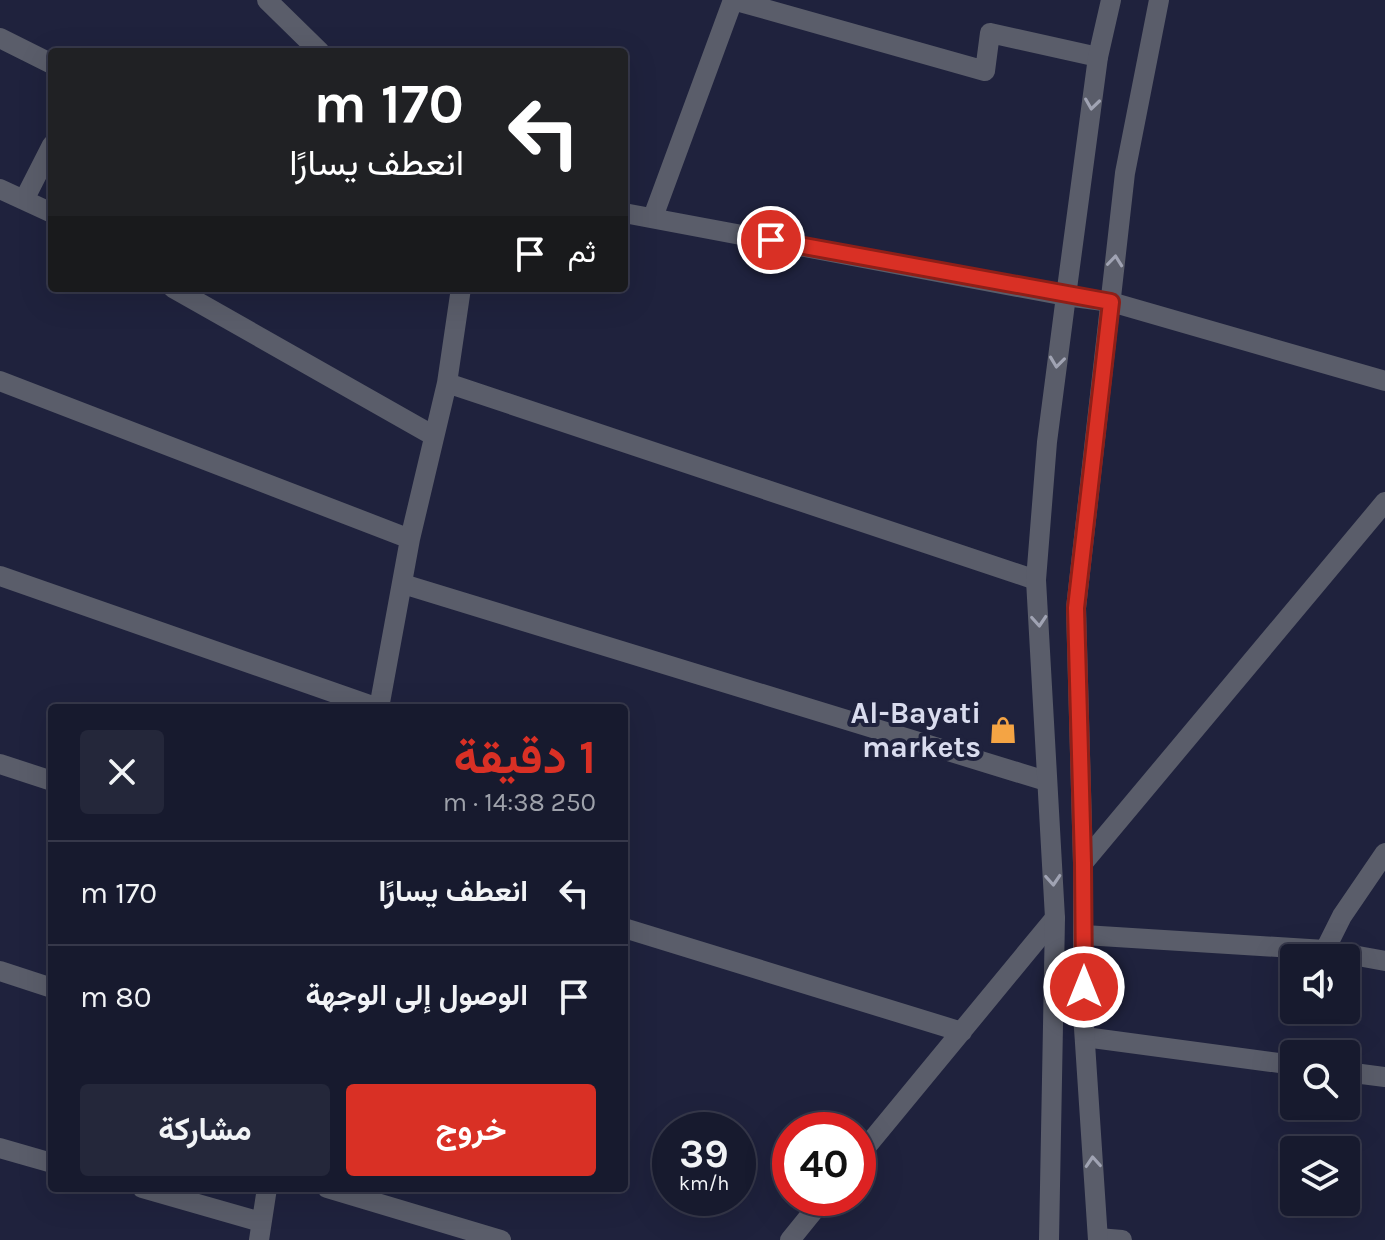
<!DOCTYPE html>
<html lang="ar">
<meta charset="utf-8">
<style>
body{margin:0;font-family:Karla,Vazirmatn,sans-serif;background:#24273a;color:#f1f3f6;direction:rtl;height:100vh;display:flex;flex-direction:column;font-size:30px;white-space:nowrap}
*{box-sizing:border-box;margin:0}
p{font-size:26px;color:#9ea1aa}
.icon{flex:none;width:44px;height:44px;fill:none;stroke:currentColor;stroke-width:2;stroke-linecap:round;stroke-linejoin:round}
.map{position:relative;flex:1;overflow:hidden;direction:ltr}
.sheet{position:absolute;left:48px;top:704px;width:580px;height:488px;display:flex;flex-direction:column;background:#171a2e;border-radius:8px;box-shadow:0 8px 32px #0002,0 0 0 2px #36384a;direction:rtl}
.sheet>*{flex:none}
.hud{position:absolute;left:48px;top:48px;width:580px;height:244px;border-radius:8px;box-shadow:0 8px 32px #0002,0 0 0 2px #36384a;direction:rtl;background:#202124;color:#fff;overflow:hidden}
.controls{position:absolute;left:1280px;top:944px;display:grid;gap:16px}
.controls a{display:grid;place-items:center;width:80px;height:80px;border-radius:8px;background:#171a2e;box-shadow:0 8px 32px #0002,0 0 0 2px #36384a;font-size:40px}
.speed{position:absolute;left:652px;top:1112px;display:flex;gap:16px;font-size:40px;font-weight:700;text-align:center}
.speed>*{display:grid;place-content:center;width:104px;height:104px;border-radius:50%;background:#171a2e;box-shadow:0 8px 32px #0002,0 0 0 2px #36384a;line-height:1}
.speed small{font-size:20px;font-weight:400}
.speed .limit{border:12px solid #d22;background:#fff;color:#111}
.pin{position:absolute;display:grid;place-items:center;width:68px;height:68px;color:#fff;margin:-34px;border:4px solid #fff;border-radius:50%;box-shadow:0 2px 8px #0007}
.me{position:absolute;width:88px;margin:-44px;rotate:0deg;stroke-linejoin:round;filter:drop-shadow(0 0 6px #0008)}
.turn{display:flex;align-items:center;gap:28px;height:168px;padding:0 32px;font-size:36px}
.turn .icon{width:104px;height:104px;stroke-width:2.5}
.turn b{display:block;font-size:56px;line-height:68px}
.then{display:flex;align-items:center;height:76px;padding:0 32px;background:#0003;gap:16px;font-size:30px}
.round{display:grid;place-items:center;flex:none;width:84px;height:84px;border-radius:8px;background:#24273a}
.head{display:flex;align-items:center;justify-content:space-between;height:136px;padding:0 32px}
h1{font-size:48px;font-weight:700;line-height:60px;color:#d93025}
.action{display:flex;gap:16px;margin-top:auto;padding:16px 32px}
.action a{flex:1;height:92px;border-radius:8px;background:#d93025;color:#fff;font-size:32px;font-weight:700;line-height:92px;text-align:center}
.action a+a{background:#24273a;color:#f1f3f6}
ul{padding:0;list-style:none}
li{display:flex;align-items:center;gap:24px;height:104px;padding:0 32px;border-top:2px solid #36384a}
li div{flex:1}
li b{display:block;font-size:30px}
li em{font-style:normal}
.map>svg:first-child{display:block}
.lines{fill:none;stroke-linecap:round;stroke-linejoin:round}
.minor{stroke:#5a5d6a;stroke-width:20}
.tertiary{stroke:#5a5d6a;stroke-width:20}
.oneway{stroke:#a0a3b3}
.route-casing{stroke:#8d1f18;stroke-width:20}
.route{stroke:#d93025;stroke-width:14}
.labels{text-anchor:middle;stroke-width:8;stroke-linejoin:round;paint-order:stroke}
.poi-label{font-size:30px;font-weight:bold;fill:#d9dcee;stroke:#1f223d;text-anchor:end}
</style>
<div class="map">
<svg width="1385" height="1240" viewBox="0 0 1385 1240">
<rect width="100%" height="100%" fill="#1f223d"/>
<g class="lines">
<path class="minor" d="M267 0 320 52
M733 0 985 71 990 33 1098 57
M0 38 52 64
M0 189 52 213
M24 200 52 145
M624 213 1066 296 1111 302 1385 381
M653 217 733 0
M173 288 434 436
M0 381 410 539
M447 383 1036 580
M0 576 378 708
M403 584 1046 781
M379 708 410 539 447 383 461 288
M0 764 52 781
M1083 863 1385 502
M624 928 962 1032
M1084 935 1325 950 1385 961
M1325 950 1342 916 1385 853
M0 971 52 988
M1085 1037 1294 1065
M1346 1072 1385 1077
M0 1148 52 1163
M858 1157 1055 918
M142 1188 261 1222
M327 1188 501 1240
M1098 1238 1122 1240
M259 1240 267 1188
M790 1240 824 1198"/>
<path class="tertiary" d="M1049 1240 1055 918 1036 580 1047 442 1066 296 1098 57 1111 0
M1098 1240 1083 1013V863L1076 608 1125 173 1159 0"/>
</g>
<defs><path id="oneway-chevron" d="M-2-3.5L2.5 0L-2 3.5" fill="none" stroke-width="1.6" stroke-linecap="round" stroke-linejoin="round" transform="scale(2)"/></defs>
<g class="oneway">
<use href="#oneway-chevron" transform="translate(1092 104) rotate(98)"/>
<use href="#oneway-chevron" transform="translate(1115 261) rotate(-84)"/>
<use href="#oneway-chevron" transform="translate(1057 362) rotate(97)"/>
<use href="#oneway-chevron" transform="translate(1039 621) rotate(86)"/>
<use href="#oneway-chevron" transform="translate(1053 880) rotate(86)"/>
<use href="#oneway-chevron" transform="translate(1093 1162) rotate(-94)"/>
</g>
<g class="lines">
<g class="route-casing">
<path id="route" d="M771 240 1111 302 1076 608 1083 863 1084 987"/>
</g>
<use href="#route" class="route"/>
</g>
<defs>
<g id="shop-bare" transform="scale(2.16)"><path d="M-5-2.5h2.3a2.7 3.5 0 0 1 5.4 0H5L5.5 6h-11ZM-1.5-2.5h3a1.5 2.3 0 0 0-3 0Z" fill="#f4a444" stroke="#1f223d" stroke-width="2.5" paint-order="stroke"/></g>
</defs>
<g fill-rule="evenodd">
<use href="#shop-bare" x="1003" y="730"/>
</g>
<g class="labels">
<g class="poi-label">
<text x="981" y="723">Al-Bayati<tspan x="981" dy="34">markets</tspan></text>
</g>
</g>
</svg>
<div class="controls">
<a><svg class="icon" aria-label="sound" viewBox="0 0 24 24"><path d="M4 9h4l5-4v14l-5-4H4zM17 9q2 3 0 6"/></svg></a>
<a><svg class="icon" aria-label="search" viewBox="0 0 24 24"><circle cx="10" cy="10" r="6"/><path d="M15 15l6 6"/></svg></a>
<a><svg class="icon" aria-label="layers" viewBox="0 0 24 24"><path d="M12 4l9 5-9 5-9-5zM3 14l9 5 9-5"/></svg></a>
</div>
<div class="speed"><div>39<small>km/h</small></div><div class="limit">40</div></div>
<div class="pin" style="left:771px;top:240px;background:#d93025"><svg class="icon" aria-label="arrive" viewBox="0 0 24 24"><path d="M6 21V4h12l-3 4 3 4H6"/></svg></div>
<svg class="me" style="left:1084px;top:987px" viewBox="-20 -20 40 40"><circle r="17" fill="#d93025" stroke="#fff" stroke-width="3"/><path d="M0-11L8 9 0 5-8 9z" fill="#fff"/></svg>
<div class="hud">
<div class="turn"><svg class="icon" aria-label="left" viewBox="0 0 24 24"><path d="M17 20v-9H6M10 6l-5 5 5 5"/></svg><div><b>170 m</b>انعطف يسارًا</div></div>
<div class="then">ثم<svg class="icon" aria-label="arrive" viewBox="0 0 24 24"><path d="M6 21V4h12l-3 4 3 4H6"/></svg></div>
</div>
<section class="sheet">
<div class="head"><div><h1>1 دقيقة</h1><p>250 m · 14:38</p></div><a class="round"><svg class="icon" aria-label="close" viewBox="0 0 24 24"><path d="M6 6l12 12M18 6L6 18"/></svg></a></div>
<ul>
<li><svg class="icon" aria-label="left" viewBox="0 0 24 24"><path d="M17 20v-9H6M10 6l-5 5 5 5"/></svg><div><b>انعطف يسارًا</b></div><em>170 m</em></li>
<li><svg class="icon" aria-label="arrive" viewBox="0 0 24 24"><path d="M6 21V4h12l-3 4 3 4H6"/></svg><div><b>الوصول إلى الوجهة</b></div><em>80 m</em></li>
</ul>
<div class="action"><a>خروج</a><a>مشاركة</a></div>
</section>
</div>
